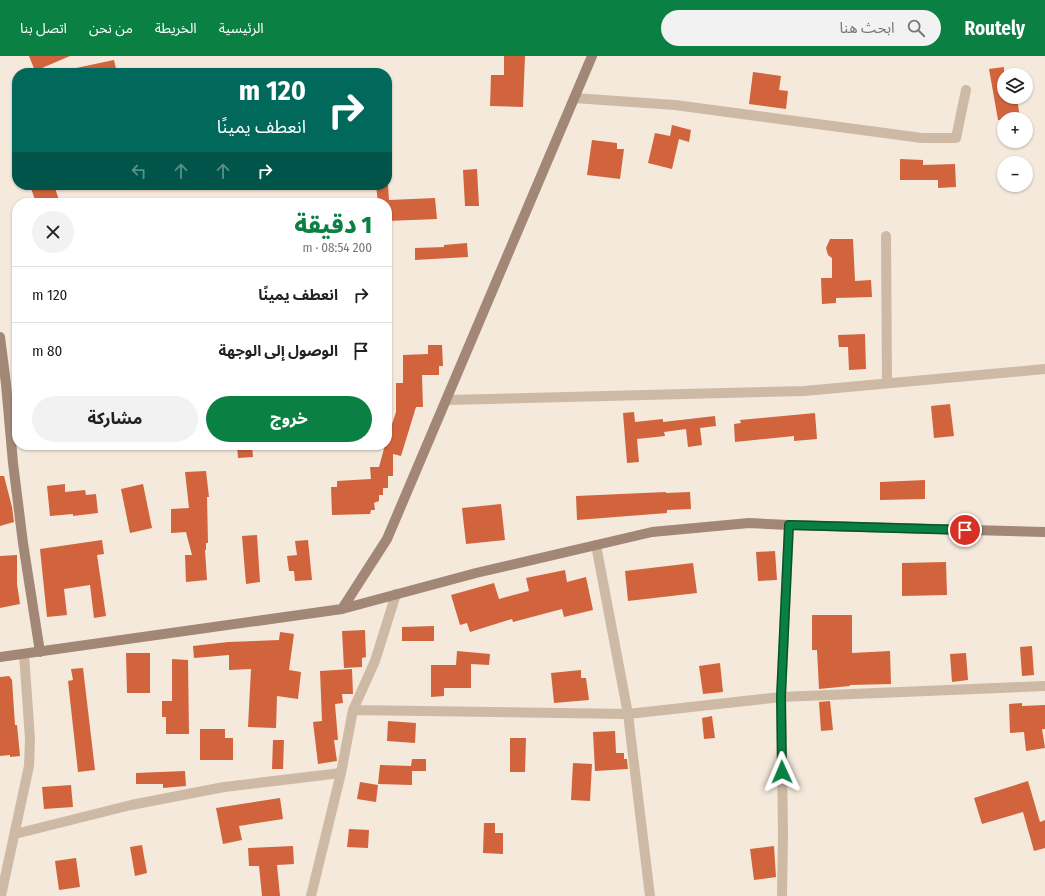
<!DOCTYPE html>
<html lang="ar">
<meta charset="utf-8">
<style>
body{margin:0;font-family:"Fira Sans Condensed","Noto Sans Arabic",sans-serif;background:#f2f2f2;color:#222;direction:rtl;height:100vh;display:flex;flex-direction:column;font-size:15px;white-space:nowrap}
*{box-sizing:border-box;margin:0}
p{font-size:13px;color:#767676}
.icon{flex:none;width:22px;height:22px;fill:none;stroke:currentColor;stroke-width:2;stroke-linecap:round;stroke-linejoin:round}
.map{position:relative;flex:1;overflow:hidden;direction:ltr}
.sheet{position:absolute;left:12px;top:142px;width:380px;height:252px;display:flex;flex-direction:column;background:#fff;border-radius:16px;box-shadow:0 1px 3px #0004;direction:rtl}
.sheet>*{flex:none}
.hud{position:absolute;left:12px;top:12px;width:380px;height:122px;border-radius:16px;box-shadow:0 1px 3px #0004;direction:rtl;background:#00695c;color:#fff;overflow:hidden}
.fabs{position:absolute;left:997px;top:12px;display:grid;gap:8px}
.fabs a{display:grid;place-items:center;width:36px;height:36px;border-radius:50%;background:#fff;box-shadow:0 1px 3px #0004;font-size:20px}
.pin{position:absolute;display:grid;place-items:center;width:34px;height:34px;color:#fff;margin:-17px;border:2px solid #fff;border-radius:50%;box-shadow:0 1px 4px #0007}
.me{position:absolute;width:44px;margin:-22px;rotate:359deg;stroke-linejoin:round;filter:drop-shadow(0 0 3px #0008)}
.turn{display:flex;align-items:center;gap:14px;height:84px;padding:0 20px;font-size:18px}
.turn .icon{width:52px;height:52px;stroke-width:2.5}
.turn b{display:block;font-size:28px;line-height:34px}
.lanes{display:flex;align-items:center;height:38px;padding:0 20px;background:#0003;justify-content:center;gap:20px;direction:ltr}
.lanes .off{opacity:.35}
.round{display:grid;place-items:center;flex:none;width:42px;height:42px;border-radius:21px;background:#f2f2f2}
.overview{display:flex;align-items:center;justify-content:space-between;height:68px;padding:0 20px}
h1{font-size:24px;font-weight:800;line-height:30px;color:#0b8043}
.cta{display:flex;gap:8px;margin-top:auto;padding:8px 20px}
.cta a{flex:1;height:46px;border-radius:24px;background:#0b8043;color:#fff;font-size:16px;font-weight:800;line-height:46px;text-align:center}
.cta a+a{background:#f2f2f2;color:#222}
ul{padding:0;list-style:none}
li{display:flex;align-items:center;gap:12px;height:56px;padding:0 20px;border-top:1px solid #e0e0e0}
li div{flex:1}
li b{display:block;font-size:15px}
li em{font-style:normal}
header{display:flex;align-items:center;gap:24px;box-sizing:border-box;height:56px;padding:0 20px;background:#0b8043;color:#fff}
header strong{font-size:19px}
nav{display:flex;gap:22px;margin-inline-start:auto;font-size:14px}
.search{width:280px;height:36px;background:#f2f2f2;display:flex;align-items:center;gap:10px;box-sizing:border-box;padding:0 14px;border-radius:22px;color:#767676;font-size:15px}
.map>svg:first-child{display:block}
.building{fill:#d1643c}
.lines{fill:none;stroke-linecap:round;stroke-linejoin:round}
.street{stroke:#ceb9a5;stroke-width:10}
.secondary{stroke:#a28776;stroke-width:10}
.route-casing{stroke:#07532c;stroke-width:10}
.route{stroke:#0b8043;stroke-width:7}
</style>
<header>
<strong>Routely</strong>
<div class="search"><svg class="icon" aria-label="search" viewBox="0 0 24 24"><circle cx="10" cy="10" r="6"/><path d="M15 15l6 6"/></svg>ابحث هنا</div>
<nav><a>الرئيسية</a><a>الخريطة</a><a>من نحن</a><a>اتصل بنا</a></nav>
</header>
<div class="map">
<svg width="1045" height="840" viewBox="0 0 1045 840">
<rect width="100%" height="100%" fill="#f4e9db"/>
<path class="building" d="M29 0H70L35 15Z
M504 0H525L523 51 490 50 491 19H504Z
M114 4 117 17H77L76 12Z
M1004 11V41H1017L1020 63 998 64 989 13Z
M753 16 781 20 779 34 788 35 786 53 749 48Z
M672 69 691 74 689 86 679 83 672 113 648 107 655 77 670 80Z
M592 84 617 87V93H624L620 123 587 119Z
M900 103 923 104V109L955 108 956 131 938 132V124H900Z
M477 113 479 150H465L463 114Z
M30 129H54L60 147H36Z
M376 129H388L389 144 435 142 437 163 387 165V147H378Z
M830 183H853L855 225 871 224 872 241 836 242V247L822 248 821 222H832V202L828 199 826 192Z
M467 187 468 201 415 204V192L444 191V189Z
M865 278 866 313 849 314 848 291H839L838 279Z
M428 289H442L443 310H439V319H422L423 351H416L401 400 393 398V420H388V432H383V439H379V445L374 447 375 454H371L370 458 332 459 331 431H337V425L371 423 370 411H379L385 389H387V383L396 356V327H403V299L428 298Z
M950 348 954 380 934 382 931 350Z
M634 356 635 366 663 363V366L715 360 716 370 700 372 702 389 688 391 686 373 664 376 665 380 637 383 639 406 627 407 623 357Z
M815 357 817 383 794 385V380L735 386 734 368 741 367 740 364Z
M237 389H252L253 401 238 402Z
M206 415 209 441H207L208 487H206V494H205L207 524 186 526 185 499H192L186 476 171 477V453L189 452 185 416Z
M0 420H4L12 451 14 466 0 470Z
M925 424V443L880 444V426Z
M65 428V436L85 434 86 439 96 438 98 457 73 460V458L50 460 47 430Z
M143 428 152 472 130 477 121 433Z
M666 436V437L690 436 691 453 667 454V457L577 464 576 440Z
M501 448 505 484 466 488 462 452Z
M257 479 260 526 246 528 242 480Z
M102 484 104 498 97 499 106 560 94 562 90 529 64 533 67 559 47 561 40 493Z
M308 484 312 524 295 525 294 515H289L287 500 297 499 295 485Z
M775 495 777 524 758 525 756 496Z
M17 499V528L20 548 0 552V500Z
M946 506 947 539 902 540V507Z
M693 507 697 537 628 545 625 515Z
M565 514 567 526 586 521 593 554 564 561 562 553 513 566 512 563 470 576 467 567 460 569 451 539 494 527 499 543 529 535 526 522Z
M812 559H852V597L890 595 891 628 850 629V630L819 633 817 594H812Z
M434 570V585H402V571Z
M365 574 366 601 362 602V611L344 612 342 575Z
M280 576 294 578 289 614 301 616 298 643 277 640 276 672 248 671 251 613 229 614V599L194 602 193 590 228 586 279 584Z
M1032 590 1034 619 1022 620 1020 591Z
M457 595 490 598 489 609 471 608V632H444V640L431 641V609H456Z
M126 597H150V637H127Z
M966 597 968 624 952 626 950 598Z
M172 603 188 604 189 678H166V661H162V645H172Z
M720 607 723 636 703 638 699 610Z
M83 612 95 714 78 716 68 625 73 624 71 613Z
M352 613 353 638H342L343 647 335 648 338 684H334L337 705 318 708 313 666 322 665 320 615Z
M581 614V622H586L589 644 554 647 551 617Z
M9 620 12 624 15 669H17L20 700 10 701V699L0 700V621Z
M830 645 833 674 821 675 819 646Z
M1022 647V650L1045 649V673H1042L1045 692 1026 695 1024 676 1010 677 1009 648Z
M712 660 715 682 704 683 702 662Z
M388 665 416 667 415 687 387 685Z
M200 673H225V682H233V704H200Z
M615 675 616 697H624V703H627L628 713 595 715 593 676Z
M510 682H526L525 716H510Z
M273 684H284L283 713H272Z
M412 703H426V715H412V729L378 728 380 709 411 710Z
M573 707 592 708 590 745 571 744Z
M185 715 186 730 163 732V728H136V717Z
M1028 725 1040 766 1045 764V792L1034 795 1023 756 982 768 974 742Z
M360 726 378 729 376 746 357 743Z
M71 729 73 751 44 753 42 731Z
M280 742 283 763 239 770 242 784 223 788 216 752Z
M484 767H495V777H503V798L483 797Z
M349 773 369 774 368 792 347 791Z
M142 789 147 817 135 820 130 791Z
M293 790 294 808 277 809 280 840H262L259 810H249L248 792Z
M774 790 776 821 754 824 750 793Z
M76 802 80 831 59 834 55 805Z"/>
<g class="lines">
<path class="street" d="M574 42 675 49 922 82H956L966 34
M886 180 887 327
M446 344 804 335 1045 313
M596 489 628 658 650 840
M353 654 628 658 781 641 1045 630
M15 778 131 749 224 731 341 717
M1 840 29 710 30 683 24 598
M311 840 341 717 353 654 375 605 396 538
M782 840 783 777 781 641 789 469"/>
<path class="secondary" d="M0 281 6 328 13 407 23 487 40 596
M342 553 387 483 592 0
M0 601 342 553 476 517 652 476 749 467 789 469 1045 476"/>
</g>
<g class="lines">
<g class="route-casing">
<path id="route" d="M782 716 781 640 789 469 965 474"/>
</g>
<use href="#route" class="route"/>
</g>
</svg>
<div class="fabs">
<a><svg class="icon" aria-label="layers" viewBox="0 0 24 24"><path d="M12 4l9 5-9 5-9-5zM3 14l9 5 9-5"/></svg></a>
<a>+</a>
<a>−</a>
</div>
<div class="pin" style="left:965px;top:474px;background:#d93025"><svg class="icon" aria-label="arrive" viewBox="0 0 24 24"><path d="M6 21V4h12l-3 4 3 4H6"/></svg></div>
<svg class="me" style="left:782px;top:716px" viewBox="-20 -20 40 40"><path d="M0-17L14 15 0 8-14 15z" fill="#0b8043" stroke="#fff" stroke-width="4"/></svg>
<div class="hud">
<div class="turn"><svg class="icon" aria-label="right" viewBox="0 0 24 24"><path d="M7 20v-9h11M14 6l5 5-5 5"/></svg><div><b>120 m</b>انعطف يمينًا</div></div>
<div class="lanes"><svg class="icon off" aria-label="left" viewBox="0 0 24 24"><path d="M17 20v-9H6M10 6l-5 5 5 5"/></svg><svg class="icon off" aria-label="ahead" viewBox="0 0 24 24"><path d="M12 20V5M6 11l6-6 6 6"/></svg><svg class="icon off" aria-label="ahead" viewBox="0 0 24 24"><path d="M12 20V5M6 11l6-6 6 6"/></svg><svg class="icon" aria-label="right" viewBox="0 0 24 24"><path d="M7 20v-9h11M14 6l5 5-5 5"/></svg></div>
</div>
<section class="sheet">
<div class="overview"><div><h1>1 دقيقة</h1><p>200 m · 08:54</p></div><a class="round"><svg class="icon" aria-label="close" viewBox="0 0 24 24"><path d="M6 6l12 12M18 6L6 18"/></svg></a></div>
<ul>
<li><svg class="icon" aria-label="right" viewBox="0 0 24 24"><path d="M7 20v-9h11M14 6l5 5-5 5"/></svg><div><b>انعطف يمينًا</b></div><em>120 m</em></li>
<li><svg class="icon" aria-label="arrive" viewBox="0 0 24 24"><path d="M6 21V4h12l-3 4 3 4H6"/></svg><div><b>الوصول إلى الوجهة</b></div><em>80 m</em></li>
</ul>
<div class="cta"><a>خروج</a><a>مشاركة</a></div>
</section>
</div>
